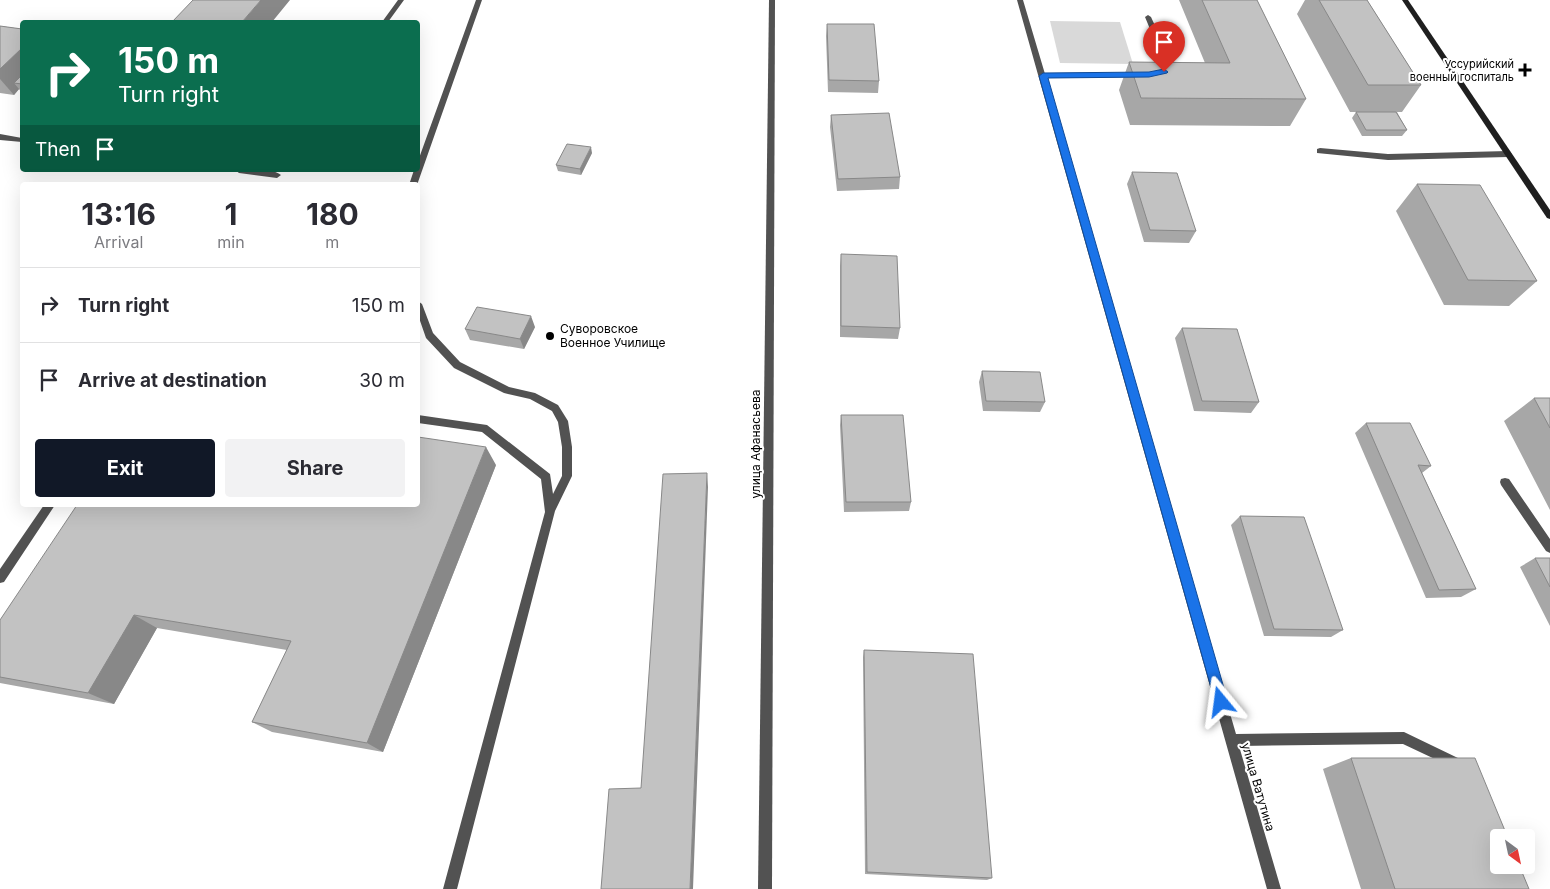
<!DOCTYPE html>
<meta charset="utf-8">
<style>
body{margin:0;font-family:Inter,sans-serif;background:#f2f2f3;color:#2b2b33;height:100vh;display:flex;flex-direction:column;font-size:19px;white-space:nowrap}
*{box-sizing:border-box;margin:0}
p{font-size:16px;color:#7c7c81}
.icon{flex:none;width:28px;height:28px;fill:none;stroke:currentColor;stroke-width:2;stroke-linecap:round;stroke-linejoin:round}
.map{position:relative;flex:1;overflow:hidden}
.drawer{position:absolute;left:20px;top:182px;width:400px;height:325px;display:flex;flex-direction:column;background:#fff;border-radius:5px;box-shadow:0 5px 20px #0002}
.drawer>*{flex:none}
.hud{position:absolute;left:20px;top:20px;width:400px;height:152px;border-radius:5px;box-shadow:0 5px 20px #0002;background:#0b6e4f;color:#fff;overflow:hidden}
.needle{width:32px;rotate:147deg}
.fabs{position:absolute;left:1490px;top:829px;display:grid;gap:10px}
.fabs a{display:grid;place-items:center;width:45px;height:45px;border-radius:5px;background:#fff;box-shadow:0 5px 20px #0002;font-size:25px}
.pin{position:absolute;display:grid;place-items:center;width:42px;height:42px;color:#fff;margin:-51px -21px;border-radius:50% 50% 50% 0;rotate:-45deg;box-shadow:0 0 5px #0007}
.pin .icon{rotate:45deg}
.me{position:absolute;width:55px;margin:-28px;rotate:344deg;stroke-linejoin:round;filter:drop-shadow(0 0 4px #0008)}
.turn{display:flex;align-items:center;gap:18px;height:105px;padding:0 15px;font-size:22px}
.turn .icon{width:65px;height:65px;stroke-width:2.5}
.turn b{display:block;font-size:35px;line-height:42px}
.then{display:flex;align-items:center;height:48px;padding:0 15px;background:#0003;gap:10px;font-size:19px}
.eta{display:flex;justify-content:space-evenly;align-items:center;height:85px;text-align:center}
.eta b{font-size:30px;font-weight:700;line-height:35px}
.button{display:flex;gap:10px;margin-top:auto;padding:10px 15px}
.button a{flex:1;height:58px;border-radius:5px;background:#111827;color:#fff;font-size:20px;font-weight:700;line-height:58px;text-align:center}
.button a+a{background:#f2f2f3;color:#2b2b33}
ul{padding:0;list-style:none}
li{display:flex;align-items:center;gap:15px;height:75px;padding:0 15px;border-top:1px solid #e1e1e2}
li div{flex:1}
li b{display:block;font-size:19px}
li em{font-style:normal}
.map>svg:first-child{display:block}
.green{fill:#d9d9d9}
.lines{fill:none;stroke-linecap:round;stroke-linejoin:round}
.lane{fill:#525252;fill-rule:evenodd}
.street{fill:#525252;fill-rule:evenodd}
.secondary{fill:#1f1f1f;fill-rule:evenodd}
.wall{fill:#a7a7a7}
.shaded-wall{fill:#888}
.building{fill:#c2c2c2;stroke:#888}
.route{fill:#1a73e8;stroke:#114b97}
.poi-dot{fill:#000;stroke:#fff;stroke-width:2}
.labels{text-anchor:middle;stroke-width:4;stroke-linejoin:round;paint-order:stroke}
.far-poi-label{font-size:11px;fill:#000;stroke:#fff;text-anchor:end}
.poi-label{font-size:12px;fill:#000;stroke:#fff;text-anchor:start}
.street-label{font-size:12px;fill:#000;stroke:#fff}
</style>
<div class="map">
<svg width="1550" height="889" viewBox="0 0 1550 889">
<rect width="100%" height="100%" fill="#fff"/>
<path class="green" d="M1050 21 1120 22 1133 64 1060 63Z"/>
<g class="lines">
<path class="lane" d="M398 0H404L388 22H382Z
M476 0H482L417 185H409L414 170H418V161Z
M1017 0H1023L1045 74 1137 73 1141 75 1137 77 1046 78 1236 734 1404 732 1460 759 1462 763 1460 767 1456 769 1403 744 1239 746 1281 889H1267Z
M1148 15 1151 17 1173 65 1165 74H1159L1158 72 1165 65 1145 17Z
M0 134 22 138V142L0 140Z
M1320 148 1388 154 1508 151 1512 154 1508 157 1388 160 1317 153V149Z
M235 170C248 170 271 167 281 175L277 178 239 173Z
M418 301 422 304 433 333 460 362 509 387 535 393 558 405 568 421 572 447V476L555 511 457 889H443L545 512 541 479 482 432 418 423V415L487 425 550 474 553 494 562 476V447L558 422 552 411 530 399 504 393 454 368 426 338 418 315Z
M1505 478 1509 479 1550 539V553L1546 551 1501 485 1500 482 1501 479Z
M44 505H55L4 582 0 583V569Z"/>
<path class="street" d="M769 0H775L772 889H758Z"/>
<path class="secondary" d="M1402 0H1408L1550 210V219L1547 218Z"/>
</g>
<path class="wall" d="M1179 0H1257L1306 99 1290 126 1130 125 1119 90 1129 62 1205 63Z
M1305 0H1367L1421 85 1402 112H1397L1407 130 1402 136H1362L1352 118 1356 112H1350L1297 14Z
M827 24 879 81 878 93 828 92 826 36Z
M0 26 22 29V93L19 89 14 95 0 93Z
M831 115 900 177 899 189 837 191 830 127Z
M592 153 581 175 558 171 556 165Z
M1132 172 1196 231 1189 243 1144 242 1127 184Z
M1417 184 1537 281 1509 306 1444 305 1396 211Z
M841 254 900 328 898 339 840 337V266Z
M535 327 524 349 470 340 465 329Z
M1182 328 1259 402 1251 413 1194 411 1175 338Z
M982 371 1045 402 1040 412 983 411 979 382Z
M1534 398H1550V510L1504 421Z
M841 415 911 502 909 511 844 512 840 425Z
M1366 423 1431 466 1422 473 1476 589 1461 597 1426 598 1355 433Z
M496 465 383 752 272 732 252 722 287 650 157 628 114 704 0 683V620L418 505Z
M1240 516 1343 630 1331 637 1264 636 1231 525Z
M1535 558H1550V626L1520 567Z
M864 650 992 878 987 880 865 874 863 657Z
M1351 758 1529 889H1361L1323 769Z"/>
<path class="shaded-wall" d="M261 0H290L272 22H242Z
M22 48V84L14 83 19 89 14 95 0 79V69Z
M591 147 592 153 581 175 580 169Z
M531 316 535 327 524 349 520 339Z
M486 447 496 465 383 752 367 743Z
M707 473 708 487 693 889H690Z
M134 615 157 628 114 704 88 693Z"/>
<path class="building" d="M193 0H261L242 22H172Z
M1202 0H1257L1306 99 1141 98 1129 62 1230 63Z
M1319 0H1367L1421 85H1368Z
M827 24H874L879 81 829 80Z
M0 26 22 29V48L0 69Z
M22 75V84L14 83Z
M1356 112H1396L1407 130H1366Z
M889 113 900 177 838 179 831 115Z
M567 144 591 147 580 169 556 165Z
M1132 172 1177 173 1196 231 1150 230Z
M1417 184 1480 185 1537 281 1468 280Z
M841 254 897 256 900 328 841 326Z
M477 307 531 316 520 339 465 329Z
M1182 328 1237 329 1259 402 1202 401Z
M982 371 1040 372 1045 402 986 401Z
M1534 398H1550V428Z
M841 415H903L911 502H846Z
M1366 423H1410L1431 466 1418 465 1476 589 1439 590Z
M418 437 486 447 367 743 252 722 291 641 134 615 88 693 0 677V620L77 505H418Z
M707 473 690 889H601L609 789 641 788 663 474Z
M1240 516 1304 517 1343 630 1274 629Z
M1535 558H1550V587Z
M864 650 973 654 992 878 867 872Z
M1351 758H1475L1508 838H1499V865H1519L1529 889H1395Z"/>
<path class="route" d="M1164 69 1168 72 1167 73 1149 77 1048 78 1228 702 1226 707 1221 709 1216 707 1215 702 1039 76 1043 73 1149 72Z"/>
<g class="poi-dot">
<path d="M1522.5 62.5h5v5h5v5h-5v5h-5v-5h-5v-5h5z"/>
<circle cx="550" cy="336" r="5"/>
</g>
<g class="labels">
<g class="far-poi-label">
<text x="1514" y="68">Уссурийский<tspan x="1514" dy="13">военный госпиталь</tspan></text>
</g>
<g class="poi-label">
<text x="560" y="333">Суворовское<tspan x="560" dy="14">Военное Училище</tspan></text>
</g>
<g class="street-label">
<text transform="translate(756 444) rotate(-90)" y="4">улица Афанасьева</text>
<text transform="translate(1258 787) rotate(74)" y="4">улица Ватутина</text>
</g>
</g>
</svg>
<div class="fabs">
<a><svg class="needle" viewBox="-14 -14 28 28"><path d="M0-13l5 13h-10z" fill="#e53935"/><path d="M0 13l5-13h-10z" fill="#7c7c81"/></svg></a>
</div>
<div class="pin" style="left:1164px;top:72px;background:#d93025"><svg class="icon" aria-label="arrive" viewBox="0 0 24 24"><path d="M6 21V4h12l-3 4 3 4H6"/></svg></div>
<svg class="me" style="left:1221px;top:702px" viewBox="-20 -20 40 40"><path d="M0-17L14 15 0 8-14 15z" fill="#1a73e8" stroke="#fff" stroke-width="4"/></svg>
<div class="hud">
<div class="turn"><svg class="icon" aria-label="right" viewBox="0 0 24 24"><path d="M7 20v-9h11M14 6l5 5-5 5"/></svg><div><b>150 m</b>Turn right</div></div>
<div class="then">Then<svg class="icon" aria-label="arrive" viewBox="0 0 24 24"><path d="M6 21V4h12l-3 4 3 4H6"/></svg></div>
</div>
<section class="drawer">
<div class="eta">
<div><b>13:16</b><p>Arrival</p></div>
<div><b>1</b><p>min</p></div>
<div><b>180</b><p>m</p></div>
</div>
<ul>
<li><svg class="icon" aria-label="right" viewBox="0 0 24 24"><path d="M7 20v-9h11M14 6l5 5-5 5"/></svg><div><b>Turn right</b></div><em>150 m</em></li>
<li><svg class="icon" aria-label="arrive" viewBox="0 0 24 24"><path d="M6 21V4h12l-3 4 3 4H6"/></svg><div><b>Arrive at destination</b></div><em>30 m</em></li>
</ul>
<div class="button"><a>Exit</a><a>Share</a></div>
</section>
</div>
